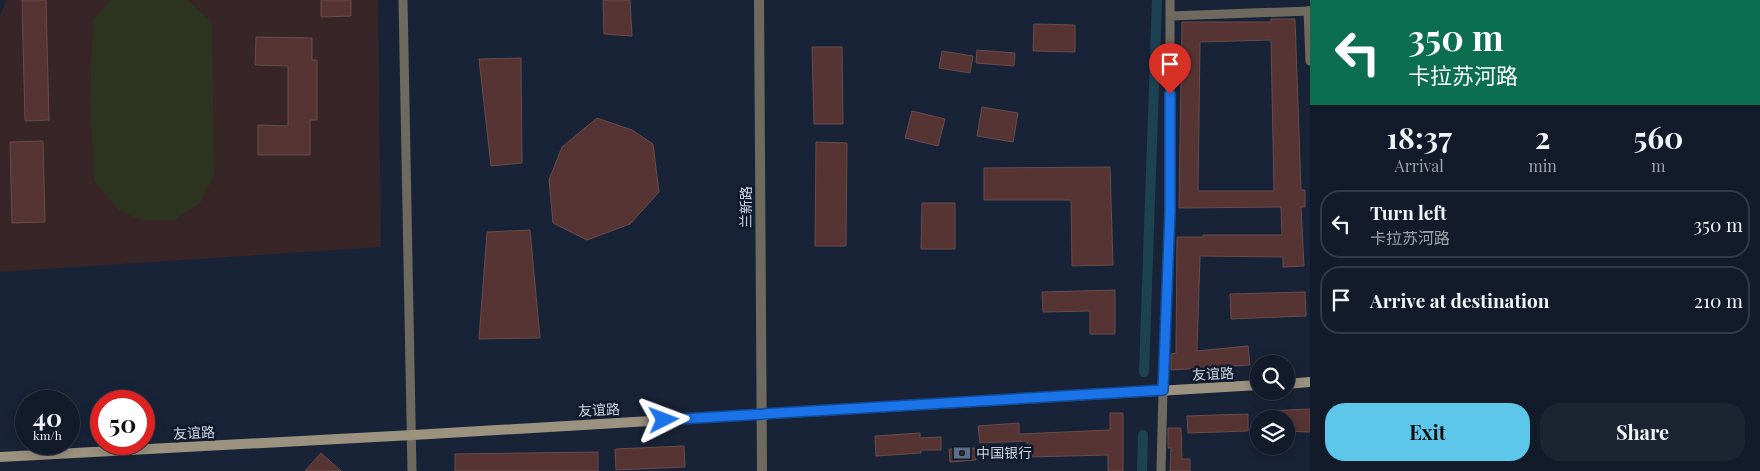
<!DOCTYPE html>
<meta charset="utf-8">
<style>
body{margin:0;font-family:"Playfair Display","Noto Sans SC",serif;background:#1c2331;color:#f1f3f6;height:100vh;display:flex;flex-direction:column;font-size:19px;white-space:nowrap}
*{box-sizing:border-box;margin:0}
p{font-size:16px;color:#9da1a8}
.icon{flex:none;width:28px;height:28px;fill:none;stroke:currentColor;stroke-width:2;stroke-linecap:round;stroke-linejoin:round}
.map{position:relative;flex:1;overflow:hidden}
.sheet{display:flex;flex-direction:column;background:#131a29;width:450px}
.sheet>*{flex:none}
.banner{background:#0b6e4f;color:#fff;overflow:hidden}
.buttons{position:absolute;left:1250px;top:355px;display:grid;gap:10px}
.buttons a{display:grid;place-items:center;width:45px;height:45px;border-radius:50%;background:#131a29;box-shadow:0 2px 12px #0003,0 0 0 1px #323846;font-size:25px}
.speed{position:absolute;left:15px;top:390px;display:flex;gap:10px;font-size:25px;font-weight:700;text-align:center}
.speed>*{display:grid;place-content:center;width:65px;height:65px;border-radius:50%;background:#131a29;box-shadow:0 2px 12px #0003,0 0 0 1px #323846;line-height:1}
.speed small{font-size:12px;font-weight:400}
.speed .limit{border:8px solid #d22;background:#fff;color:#111}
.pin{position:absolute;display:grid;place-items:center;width:42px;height:42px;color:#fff;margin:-51px -21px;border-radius:50% 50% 50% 0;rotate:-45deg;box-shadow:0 0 5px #0007}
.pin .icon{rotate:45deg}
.me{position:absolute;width:55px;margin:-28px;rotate:87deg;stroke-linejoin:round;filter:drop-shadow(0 0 4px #0008)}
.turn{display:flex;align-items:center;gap:18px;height:105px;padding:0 15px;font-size:22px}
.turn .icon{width:65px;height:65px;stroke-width:2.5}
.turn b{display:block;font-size:35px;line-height:42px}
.eta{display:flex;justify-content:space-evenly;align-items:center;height:85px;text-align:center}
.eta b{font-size:30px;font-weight:700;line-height:35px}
.button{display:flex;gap:10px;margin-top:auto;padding:10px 15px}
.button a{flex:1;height:58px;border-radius:20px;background:#5cc7e8;color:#111;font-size:20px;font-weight:700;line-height:58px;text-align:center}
.button a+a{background:#1c2331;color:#f1f3f6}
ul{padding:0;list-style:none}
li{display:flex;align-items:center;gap:15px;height:68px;margin:0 10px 8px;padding:0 5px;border:2px solid #323846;border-radius:20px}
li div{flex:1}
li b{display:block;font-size:19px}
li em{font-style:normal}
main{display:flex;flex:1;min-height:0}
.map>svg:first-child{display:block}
.education{fill:#382527}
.green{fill:#2c3420}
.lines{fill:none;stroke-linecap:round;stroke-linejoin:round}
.canal{stroke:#1d4252;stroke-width:10}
.building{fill:#563433;stroke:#694c4b;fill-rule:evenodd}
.minor{stroke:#6f6a5f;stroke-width:9}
.tertiary{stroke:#6f6a5f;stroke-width:10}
.secondary{stroke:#9b9280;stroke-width:10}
.route-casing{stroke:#114b97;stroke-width:12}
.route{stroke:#1a73e8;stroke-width:9}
.labels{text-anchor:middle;stroke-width:5;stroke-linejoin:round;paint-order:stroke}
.street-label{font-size:14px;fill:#ccd3e0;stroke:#101a2d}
.poi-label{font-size:14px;fill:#ccd3e0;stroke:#101a2d;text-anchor:start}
</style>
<main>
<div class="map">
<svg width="1310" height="471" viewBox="0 0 1310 471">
<rect width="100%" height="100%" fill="#192337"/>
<path class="education" d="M6 0H378L381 247 0 272V16Z"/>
<path class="green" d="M113 0H188L212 23 214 175 200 203 174 220H140L119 210 94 181 90 100 93 20 109 2Z"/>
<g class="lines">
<path class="canal" d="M1144 372 1157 0
M1142 471 1143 435"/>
</g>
<path class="building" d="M22 0H46L49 120 25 121Z
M321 0H351V16L321 17Z
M603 0H630L632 36 604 34Z
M1271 19H1295L1301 190H1305V207H1301L1304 266 1283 267V257L1200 256 1197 351 1248 346 1250 365 1171 370V354L1176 353 1177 237H1203V235H1282L1281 207 1179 208 1182 22H1271ZM1271 40 1274 191H1198L1200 42Z
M1034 24 1075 25V52L1033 51Z
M256 37 312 38V60H317V120H310V155H258V125L288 126V66L255 65Z
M812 47H842L843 124H814Z
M977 50 1015 53 1014 66 976 63Z
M942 51 973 56 970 73 939 68Z
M521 58 522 163 491 166 479 59Z
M982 107 1018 113 1013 142 977 136Z
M912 111 945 119 938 146 905 138Z
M597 118 632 130 653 144 659 192 630 224 587 240 553 223 549 180 562 147Z
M43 141 45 222 12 223 10 142Z
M816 142 847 143 846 246H815Z
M1110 167 1113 265 1072 266 1071 200H984V168Z
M922 203H955V249H921Z
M530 230 540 338 479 339 487 232Z
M1115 290V334H1090V311L1043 312 1042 292Z
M1305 292 1306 316 1231 319 1230 294Z
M1310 409V432L1286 431V419H1266L1265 411Z
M1110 413H1123V471H1108V455L1028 457 1027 441 980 443 978 426 1019 423V434L1110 430Z
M1248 414V431L1188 433 1187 416Z
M1168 428H1181L1182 459H1190V471H1170L1171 448H1168Z
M920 433V438L941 437V450H921V453L876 456 875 436Z
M684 446 685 467 616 470 615 449Z
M975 448 976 460 950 462 949 449Z
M598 452V471H455V454Z
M321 453 341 471H305Z"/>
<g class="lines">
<path class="minor" d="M403 0 412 471
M1308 11 1310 61
M1170 16 1310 11
M1161 471 1163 390 1170 212V0"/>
<path class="tertiary" d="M759 0 762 471"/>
<path class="secondary" d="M1286 384 1310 382
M0 457 413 435 1259 385"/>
</g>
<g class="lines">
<g class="route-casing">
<path id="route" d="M664 420 1163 390 1170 212V94"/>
</g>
<use href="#route" class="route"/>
</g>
<defs>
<g id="bank-bare" transform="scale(1.35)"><path d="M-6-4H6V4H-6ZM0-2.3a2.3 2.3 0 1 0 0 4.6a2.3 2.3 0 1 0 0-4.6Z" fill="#5c6f8a" stroke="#101a2d" stroke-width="2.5" paint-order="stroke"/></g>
</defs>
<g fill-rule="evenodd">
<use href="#bank-bare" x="962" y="453"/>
</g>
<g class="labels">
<g class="street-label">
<text transform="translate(746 207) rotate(-90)" y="5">兰新路</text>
<text transform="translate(1213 374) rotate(-3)" y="5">友谊路</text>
<text transform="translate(599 410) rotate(-3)" y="5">友谊路</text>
<text transform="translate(194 433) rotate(-3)" y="5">友谊路</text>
</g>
<g class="poi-label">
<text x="976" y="458">中国银行</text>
</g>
</g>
</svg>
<div class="buttons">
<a><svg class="icon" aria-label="search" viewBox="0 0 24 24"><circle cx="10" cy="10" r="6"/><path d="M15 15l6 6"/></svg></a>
<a><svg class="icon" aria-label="layers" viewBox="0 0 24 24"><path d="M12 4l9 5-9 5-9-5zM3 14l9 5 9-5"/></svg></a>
</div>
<div class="speed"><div>40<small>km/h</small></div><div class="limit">50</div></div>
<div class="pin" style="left:1170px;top:94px;background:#d93025"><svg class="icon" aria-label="arrive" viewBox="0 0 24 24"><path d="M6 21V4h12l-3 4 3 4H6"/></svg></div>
<svg class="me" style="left:664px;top:420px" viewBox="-20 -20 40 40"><path d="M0-17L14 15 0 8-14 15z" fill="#1a73e8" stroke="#fff" stroke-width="4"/></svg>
</div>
<section class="sheet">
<div class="banner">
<div class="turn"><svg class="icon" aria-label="left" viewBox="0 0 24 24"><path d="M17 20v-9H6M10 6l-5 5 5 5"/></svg><div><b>350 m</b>卡拉苏河路</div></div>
</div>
<div class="eta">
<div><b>18:37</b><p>Arrival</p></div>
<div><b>2</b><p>min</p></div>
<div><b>560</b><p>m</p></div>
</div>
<ul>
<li><svg class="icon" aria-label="left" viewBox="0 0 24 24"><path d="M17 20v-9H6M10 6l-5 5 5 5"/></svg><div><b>Turn left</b><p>卡拉苏河路</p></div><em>350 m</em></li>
<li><svg class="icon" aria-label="arrive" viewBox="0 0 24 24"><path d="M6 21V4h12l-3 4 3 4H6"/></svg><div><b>Arrive at destination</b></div><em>210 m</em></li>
</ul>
<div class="button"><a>Exit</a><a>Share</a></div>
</section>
</main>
